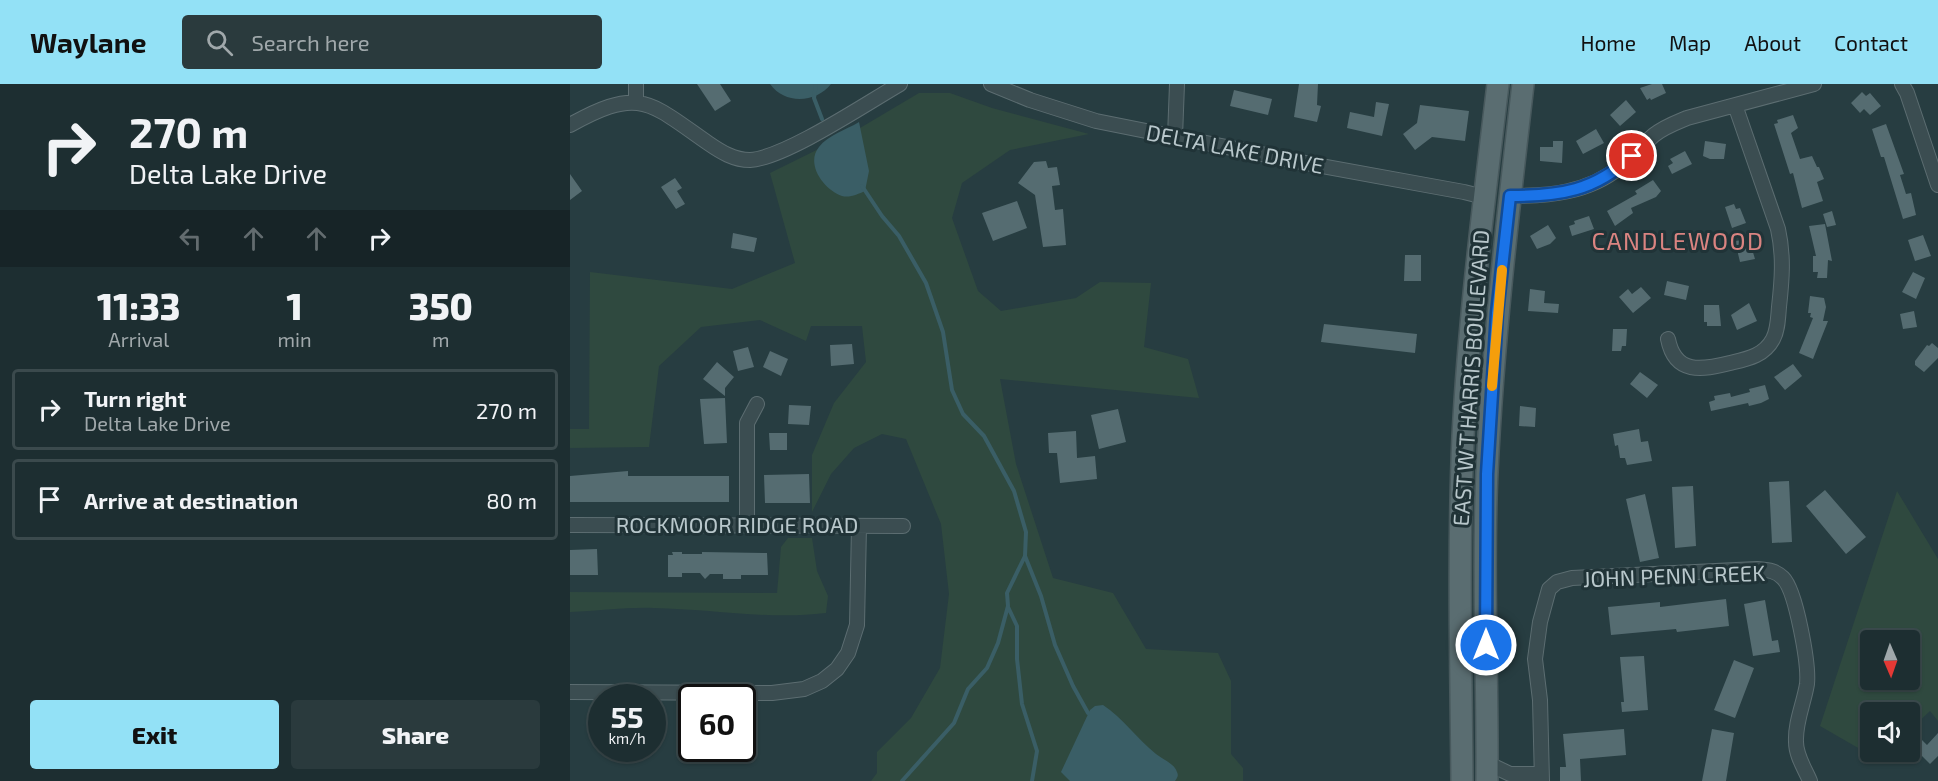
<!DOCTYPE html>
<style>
body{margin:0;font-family:"Exo 2",sans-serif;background:#2a3a3d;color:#f1f3f6;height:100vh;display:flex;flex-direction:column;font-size:22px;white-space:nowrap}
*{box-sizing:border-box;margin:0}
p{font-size:20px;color:#a0a8ab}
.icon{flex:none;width:33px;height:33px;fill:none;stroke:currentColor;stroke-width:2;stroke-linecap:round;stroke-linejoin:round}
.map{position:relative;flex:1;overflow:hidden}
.side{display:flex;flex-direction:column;background:#1d2e31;width:570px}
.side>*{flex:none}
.hud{background:#1d2e31;color:#f1f3f6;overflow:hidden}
.needle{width:39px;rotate:178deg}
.tools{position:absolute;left:1290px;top:546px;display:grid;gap:12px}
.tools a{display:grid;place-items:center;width:60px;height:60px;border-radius:6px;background:#1d2e31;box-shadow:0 2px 4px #0004,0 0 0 2px #3b4a4d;font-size:30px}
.speed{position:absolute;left:18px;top:600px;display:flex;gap:12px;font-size:30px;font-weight:700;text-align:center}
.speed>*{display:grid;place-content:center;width:78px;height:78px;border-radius:50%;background:#1d2e31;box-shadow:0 2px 4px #0004,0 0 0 2px #3b4a4d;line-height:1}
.speed small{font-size:15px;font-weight:400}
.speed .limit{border:3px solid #111;border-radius:9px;background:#fff;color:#111}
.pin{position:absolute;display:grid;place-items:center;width:51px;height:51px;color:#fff;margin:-26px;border:3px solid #fff;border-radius:50%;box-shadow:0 2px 6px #0007}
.me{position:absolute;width:66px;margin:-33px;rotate:0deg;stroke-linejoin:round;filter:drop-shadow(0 0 4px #0008)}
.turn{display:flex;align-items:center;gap:21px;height:126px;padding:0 30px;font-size:27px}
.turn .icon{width:78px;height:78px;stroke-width:2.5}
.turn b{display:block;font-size:42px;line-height:51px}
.lanes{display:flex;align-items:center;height:57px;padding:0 30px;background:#0003;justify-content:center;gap:30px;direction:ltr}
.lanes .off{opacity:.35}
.eta{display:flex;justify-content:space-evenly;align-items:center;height:102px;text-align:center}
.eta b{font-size:36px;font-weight:800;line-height:42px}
.cta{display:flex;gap:12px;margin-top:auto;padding:12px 30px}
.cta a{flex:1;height:69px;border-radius:6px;background:#93e1f6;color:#111;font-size:24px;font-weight:800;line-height:69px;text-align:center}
.cta a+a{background:#2a3a3d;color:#f1f3f6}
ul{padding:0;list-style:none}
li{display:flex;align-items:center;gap:18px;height:81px;margin:0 12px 9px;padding:0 18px;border:3px solid #3b4a4d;border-radius:6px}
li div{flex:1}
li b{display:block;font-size:22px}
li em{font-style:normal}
header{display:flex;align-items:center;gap:36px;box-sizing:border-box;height:84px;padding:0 30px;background:#93e1f6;color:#111}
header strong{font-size:28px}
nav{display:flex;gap:33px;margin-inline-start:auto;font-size:21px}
.search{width:420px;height:54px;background:#2a3a3d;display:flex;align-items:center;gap:15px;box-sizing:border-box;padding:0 21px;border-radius:6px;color:#a0a8ab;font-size:22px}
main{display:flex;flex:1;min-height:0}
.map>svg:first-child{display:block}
.green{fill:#2f493f;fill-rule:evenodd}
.water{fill:#3a5e66}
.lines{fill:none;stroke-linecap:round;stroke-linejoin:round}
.stream{stroke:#3a5e66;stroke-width:4}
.building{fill:#556c71}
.minor-casing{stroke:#5c6d71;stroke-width:16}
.primary-casing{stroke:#48595d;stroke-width:24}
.minor{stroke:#3b4d51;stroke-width:14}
.primary{stroke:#5a6d71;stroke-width:21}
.route-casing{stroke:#114b97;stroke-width:15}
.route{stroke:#1a73e8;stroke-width:10}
.slow{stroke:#f59e0b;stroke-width:10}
.labels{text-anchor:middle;stroke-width:6;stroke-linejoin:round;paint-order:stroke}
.street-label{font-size:22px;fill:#b8c7cb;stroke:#203337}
.neighbourhood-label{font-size:24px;letter-spacing:1.5px;fill:#da8481;stroke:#203337}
</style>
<header>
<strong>Waylane</strong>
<div class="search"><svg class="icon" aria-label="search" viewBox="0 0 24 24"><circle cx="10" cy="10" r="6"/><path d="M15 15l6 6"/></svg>Search here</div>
<nav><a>Home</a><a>Map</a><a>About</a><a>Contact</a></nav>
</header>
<main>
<section class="side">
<div class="hud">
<div class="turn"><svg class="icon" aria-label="right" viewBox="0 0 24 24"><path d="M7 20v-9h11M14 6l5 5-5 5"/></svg><div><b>270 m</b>Delta Lake Drive</div></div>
<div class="lanes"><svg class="icon off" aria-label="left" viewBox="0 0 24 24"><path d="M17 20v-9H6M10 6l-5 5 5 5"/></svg><svg class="icon off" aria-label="ahead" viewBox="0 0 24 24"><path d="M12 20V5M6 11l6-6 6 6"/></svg><svg class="icon off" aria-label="ahead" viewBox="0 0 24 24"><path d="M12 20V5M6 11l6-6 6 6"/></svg><svg class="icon" aria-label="right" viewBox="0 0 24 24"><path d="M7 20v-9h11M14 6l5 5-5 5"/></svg></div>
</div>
<div class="eta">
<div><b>11:33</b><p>Arrival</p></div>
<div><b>1</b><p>min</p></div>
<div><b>350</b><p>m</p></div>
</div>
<ul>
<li><svg class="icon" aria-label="right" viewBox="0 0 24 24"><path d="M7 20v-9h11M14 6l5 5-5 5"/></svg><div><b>Turn right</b><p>Delta Lake Drive</p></div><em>270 m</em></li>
<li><svg class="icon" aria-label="arrive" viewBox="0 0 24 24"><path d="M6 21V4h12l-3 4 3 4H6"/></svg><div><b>Arrive at destination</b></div><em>80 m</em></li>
</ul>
<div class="cta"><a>Exit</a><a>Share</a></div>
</section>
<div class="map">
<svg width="1368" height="697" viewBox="0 0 1368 697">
<rect width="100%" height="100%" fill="#273d41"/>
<path class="green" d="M349 9H380L422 24 519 50 440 66 392 99 382 134 408 207 431 227 506 214 530 198 581 199 574 263 618 275 629 314 430 295 446 380 483 494 543 509 576 565 648 569 661 597V670L673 684V697H301L307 689V668L341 634 370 584 379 510 371 440 336 355 312 350 284 364 261 390 242 428V371L264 319 296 278 292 242H241L236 257 190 236 131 243 89 282 79 363 0 364V345H19L20 188 162 205 225 179 200 89 285 47Z
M1327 407 1368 475V637L1360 627 1340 646V628H1300V668H1318L1309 676 1250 642ZM1340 556V596H1300V556Z
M218 454H242L247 487 258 512 256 529C198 536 141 525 84 524 56 523 28 527 0 528V508L207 509 211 463Z"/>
<path class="water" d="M200 0H261C246 19 215 21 200 0Z
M289 38 299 87 295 107C288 110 280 114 272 112 254 106 235 80 249 63 258 51 276 46 289 38Z
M533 621C553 634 567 655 586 670 592 675 605 680 607 688 609 692 607 694 605 697H500L491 688 520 626 525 622Z"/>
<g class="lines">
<path class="stream" d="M246 0 244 14 252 35
M292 102 312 132 329 152 356 199 373 248 382 306 393 330 414 352 444 407 456 448 455 472 437 509 438 522 428 559 417 584 398 605 384 639 332 697
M455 472 471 512 485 561 503 602 518 629
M438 523 447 542V575L452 620 467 667 462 697"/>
</g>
<path class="building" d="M127 0H150L161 17 145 27Z
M729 0H748L747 21 751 22 747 38 724 33Z
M1082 0H1092L1096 9 1081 16 1080 14 1077 16 1070 4Z
M664 6 702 15 698 31 660 22Z
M1292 8 1296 12 1300 9 1311 22 1300 31 1294 25 1290 29 1281 19Z
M1056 16 1066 28 1050 42 1040 31Z
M806 18 819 20 812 52 777 44 780 28 804 33Z
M850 21 899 27 895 57 862 53 845 66 833 50 847 39Z
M1223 31 1228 44 1221 49 1230 75 1242 72 1247 83H1249L1254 95 1247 98 1253 117 1232 124 1223 89 1220 90 1204 40 1208 39 1207 36Z
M1316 40 1334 90 1330 91 1336 110 1341 109 1346 131 1333 135 1314 73H1311L1302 45Z
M1026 45 1034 59 1013 70 1006 57Z
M983 57H993L992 79 970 77V63H983Z
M1135 57 1156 60 1154 75H1140L1133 72Z
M1115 67 1122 80 1102 90 1098 82 1103 79 1100 75Z
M476 77 478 84 487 83 490 101 482 102 485 126 493 125 496 161 473 163 465 111 448 99 464 78Z
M0 90 12 107 0 116Z
M105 94 112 104 107 107 115 120 106 125 91 103Z
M1083 96 1091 107 1086 113 1061 124 1063 129 1045 142 1037 127 1067 110 1065 107Z
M447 117 457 144 423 157 412 129Z
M1164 120 1166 125 1170 124 1176 139 1162 144 1155 123Z
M1262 127 1266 141 1257 143 1253 130Z
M1019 132 1024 145 1002 152 999 142 1005 140 1004 137Z
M1255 140 1262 177 1258 176 1257 194H1247L1248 188H1243V172H1246L1239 142Z
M978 141 986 154 980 160 967 165 960 152Z
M163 149 187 154 184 168 161 164Z
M1353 151 1361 172 1345 177 1338 156Z
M1179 155 1185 175 1170 178 1165 157Z
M835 171H851V197H834Z
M1343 188 1355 194 1346 215 1332 208Z
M1097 197 1119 202 1116 216 1094 211Z
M1071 203 1081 214 1063 229 1049 213 1058 205 1062 210Z
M960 205 975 207 974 219 989 220 988 229 958 227Z
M1240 212 1254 214 1256 223 1253 237H1258L1243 275 1229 269 1243 234 1240 233 1241 229H1238Z
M1179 219 1187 237 1167 246 1161 231Z
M1134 221H1149L1151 242H1137V238H1134Z
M1344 227 1347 243 1333 245 1330 230Z
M754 240 847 250 845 269 751 258Z
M1043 245H1057L1056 262H1052L1051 267H1042Z
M1362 259 1368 264V274L1354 288 1345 281V277L1357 261 1359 262Z
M282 260 284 280 261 282 260 261Z
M178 263 184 283 168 287 163 267Z
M200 267 218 275 211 292 193 283Z
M147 278 164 293 155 304V312L133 295Z
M1223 280 1232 292 1215 306 1204 293Z
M1070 288 1088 301 1077 314 1060 300Z
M1195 301 1199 315 1191 319 1179 322 1178 319 1141 327 1139 318 1145 316 1144 312 1160 309 1161 313 1180 308 1179 305Z
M155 314 157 359 134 360 130 315Z
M219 321 241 322 239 341 218 340Z
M950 322 966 324 965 343 949 342Z
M548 325 556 358 529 365 521 331Z
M1069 345 1071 358 1078 357 1082 377 1057 381 1055 374H1050L1048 361 1045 362 1043 350Z
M506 347 507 374 525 372 527 395 490 399 487 369H479L478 349Z
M199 349H217V366H200Z
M58 387V392H159V418H0V392Z
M239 390 240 419H195L194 391Z
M1219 397 1222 458 1202 459 1199 398Z
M1123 402 1126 462 1105 464 1102 403Z
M1255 406 1296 453 1276 470 1236 422Z
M1075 410 1089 474 1070 478 1056 415Z
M27 465 28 491H0V466Z
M102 468H112V470H132V468L197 469 198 491H171V495H153V490H140L135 495 130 489H112V493H98V471H103Z
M1156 515 1159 542 1107 548 1106 545 1041 551 1038 523 1090 518V523Z
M1195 516 1202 557 1208 556 1210 568 1183 572 1174 520Z
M1074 572 1078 626 1052 628 1051 618H1054L1050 573Z
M1164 576 1184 584 1165 634 1144 626Z
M1054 645 1056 671 1010 675 1011 697H990V683H996L993 650Z
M1142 645 1164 649 1156 697H1132Z
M1368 649V672L1360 680 1342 662 1350 654 1357 661Z"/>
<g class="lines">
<g class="minor-casing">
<path id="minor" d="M66 0V18
M421 0 460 16 526 37 746 81 894 108 914 113
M1332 0 1337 9 1368 101
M0 41C70 2 79 18 138 59 151 68 164 76 180 76 215 74 297 19 330 0
M605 53 607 0
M940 112C979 112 1018 109 1050 83 1062 74 1072 61 1084 51 1094 43 1105 39 1117 34L1244 0
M1098 255C1105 291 1132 286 1160 279 1177 275 1194 272 1203 255 1208 246 1208 234 1209 223 1212 196 1214 172 1208 145L1165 21
M0 441 333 442
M177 442V339L187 320
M0 608 202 609 234 605 252 597 267 585 278 569 287 541 289 442
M917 679 940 690H971
M972 697 970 616 965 575 970 538 979 505 987 498 1002 494 1187 485C1197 486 1205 486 1213 494 1226 507 1239 580 1237 600 1234 619 1225 638 1226 658 1226 672 1235 685 1240 697"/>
</g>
<g class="primary-casing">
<path id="primary" d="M892 697C891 582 888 467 893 352 899 234 914 117 928 0
M917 697C918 594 912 491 917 388 923 258 938 129 953 0"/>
</g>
<use href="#minor" class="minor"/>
<use href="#primary" class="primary"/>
</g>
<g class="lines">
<g class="route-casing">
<path id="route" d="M916 561 917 390 927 229 940 112C990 112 1025 107 1062 72"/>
</g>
<use href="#route" class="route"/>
<path class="slow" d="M922 302 932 186"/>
</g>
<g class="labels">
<g class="street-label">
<text transform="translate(665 65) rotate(11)" y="8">DELTA LAKE DRIVE</text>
<text transform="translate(901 294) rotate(-86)" y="8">EAST W T HARRIS BOULEVARD</text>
<text x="167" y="449">ROCKMOOR RIDGE ROAD</text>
<text transform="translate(1104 492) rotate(-2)" y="8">JOHN PENN CREEK</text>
</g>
<g class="neighbourhood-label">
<text x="1108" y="166">CANDLEWOOD</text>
</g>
</g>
</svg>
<div class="tools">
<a><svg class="needle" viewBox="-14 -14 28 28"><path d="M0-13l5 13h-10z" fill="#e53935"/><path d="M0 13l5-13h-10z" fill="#a0a8ab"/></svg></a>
<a><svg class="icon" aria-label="sound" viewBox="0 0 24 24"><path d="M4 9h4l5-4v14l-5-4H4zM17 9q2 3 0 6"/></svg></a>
</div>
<div class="speed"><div>55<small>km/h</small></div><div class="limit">60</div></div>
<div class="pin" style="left:1062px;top:72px;background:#d93025"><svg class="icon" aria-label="arrive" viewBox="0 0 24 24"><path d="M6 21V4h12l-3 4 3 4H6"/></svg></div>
<svg class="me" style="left:916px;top:561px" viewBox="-20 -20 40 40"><circle r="17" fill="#1a73e8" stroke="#fff" stroke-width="3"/><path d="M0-11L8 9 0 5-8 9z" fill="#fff"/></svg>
</div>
</main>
